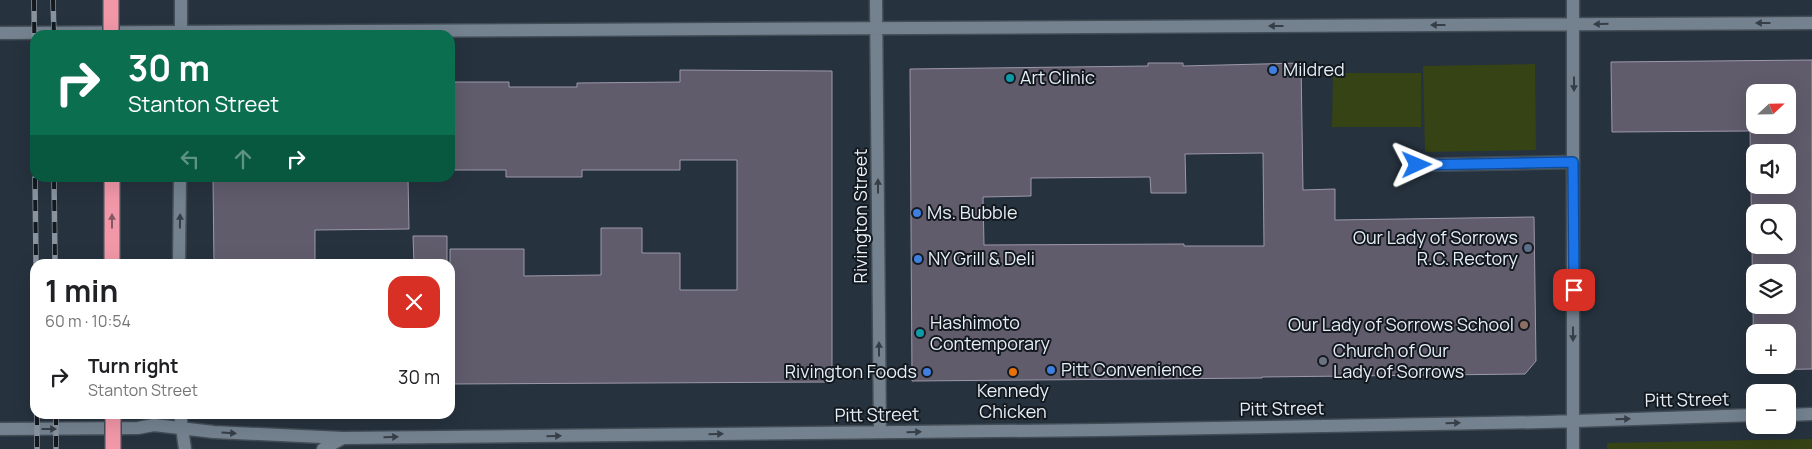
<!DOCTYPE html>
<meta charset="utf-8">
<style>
body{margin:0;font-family:Manrope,sans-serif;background:#f6f6f6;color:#202124;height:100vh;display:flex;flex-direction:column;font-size:19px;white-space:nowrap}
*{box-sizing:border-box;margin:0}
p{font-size:16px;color:#757577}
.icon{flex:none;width:28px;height:28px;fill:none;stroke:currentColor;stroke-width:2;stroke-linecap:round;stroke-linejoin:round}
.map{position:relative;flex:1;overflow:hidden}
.details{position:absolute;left:30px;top:259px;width:425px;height:160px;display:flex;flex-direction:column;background:#fff;border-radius:15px;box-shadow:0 5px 20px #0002}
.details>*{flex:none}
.hud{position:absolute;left:30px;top:30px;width:425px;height:152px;border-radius:15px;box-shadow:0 5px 20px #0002;background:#0b6e4f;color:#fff;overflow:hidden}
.needle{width:32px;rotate:68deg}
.tools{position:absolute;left:1746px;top:84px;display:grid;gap:10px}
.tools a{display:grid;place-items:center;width:50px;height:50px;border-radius:10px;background:#fff;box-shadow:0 5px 20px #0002;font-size:25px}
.pin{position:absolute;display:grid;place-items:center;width:42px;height:42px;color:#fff;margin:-21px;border-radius:10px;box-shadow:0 2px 8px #0006}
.me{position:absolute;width:55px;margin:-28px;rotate:89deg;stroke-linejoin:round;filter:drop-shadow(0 0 4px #0008)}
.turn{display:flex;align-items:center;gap:18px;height:105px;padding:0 15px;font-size:22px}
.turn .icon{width:65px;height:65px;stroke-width:2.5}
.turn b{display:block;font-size:35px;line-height:42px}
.lanes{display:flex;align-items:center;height:48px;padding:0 15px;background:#0003;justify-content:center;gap:25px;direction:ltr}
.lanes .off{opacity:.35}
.round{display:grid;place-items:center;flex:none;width:52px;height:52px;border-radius:15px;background:#f6f6f6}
.head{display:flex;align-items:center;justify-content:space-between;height:85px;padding:0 15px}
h1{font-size:30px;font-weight:700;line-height:38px}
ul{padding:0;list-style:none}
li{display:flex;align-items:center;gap:15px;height:65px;padding:0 15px}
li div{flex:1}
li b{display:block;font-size:19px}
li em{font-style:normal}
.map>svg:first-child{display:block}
.green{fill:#364314}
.building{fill:#615c6c;stroke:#9d98aa;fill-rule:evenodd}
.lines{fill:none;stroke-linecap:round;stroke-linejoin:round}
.service-casing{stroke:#424d56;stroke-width:15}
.minor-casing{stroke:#424d56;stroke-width:15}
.motorway-casing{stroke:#424d56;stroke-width:18}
.service{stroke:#748290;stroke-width:12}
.minor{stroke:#748290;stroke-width:12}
.motorway{stroke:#f197a8;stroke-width:15}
.rail-casing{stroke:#89939d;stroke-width:5.5}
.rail{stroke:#14191f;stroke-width:4;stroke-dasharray:11;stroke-linecap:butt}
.motorway-bridge-casing{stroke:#424d56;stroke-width:18;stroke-linecap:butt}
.motorway-bridge{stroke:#f197a8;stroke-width:15}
.oneway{fill:#363e47}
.oneway2{fill:#825864}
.route-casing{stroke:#114b97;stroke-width:12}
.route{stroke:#1a73e8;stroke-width:9}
.shop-dot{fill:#3f7fe0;stroke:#14191f;stroke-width:2}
.culture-dot{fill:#0f9aa8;stroke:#14191f;stroke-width:2}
.service-dot{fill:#5c6f8a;stroke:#14191f;stroke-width:2}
.education-dot{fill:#8d6e63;stroke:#14191f;stroke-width:2}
.worship-dot{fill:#6b7280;stroke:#14191f;stroke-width:2}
.food-dot{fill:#e8710a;stroke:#14191f;stroke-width:2}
.labels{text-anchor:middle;stroke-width:4;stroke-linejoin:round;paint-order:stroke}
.poi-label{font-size:18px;fill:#e6eef6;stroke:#14191f;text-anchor:start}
.street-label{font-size:18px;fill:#e6eef6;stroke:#14191f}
</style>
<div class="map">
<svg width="1812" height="449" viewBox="0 0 1812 449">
<rect width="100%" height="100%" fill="#26323e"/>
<path class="green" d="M1535 64 1536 150 1425 152 1423 66Z
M1333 73H1421V127H1332Z
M1812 439V449H1607V443Z"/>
<path class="building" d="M1812 60V369L1754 370 1750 131 1612 132 1611 62ZM1755 92H1788V125H1755ZM1755 152H1788V185H1755ZM1755 212H1788V245H1755ZM1755 272H1788V305H1755ZM1755 332H1788V365H1755Z
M1148 63H1183V66L1301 63 1303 190 1335 189V220L1534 217 1536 361 1525 374 1262 377V378L912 381 910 69 1148 66ZM1263 153 1264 246H1184V244L984 245 983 197 1031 196V178L1150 177 1151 193H1186L1185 154Z
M680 70 832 71V382L450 384V249H524V276L601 275V228H642V253H680V290H737V160H680V170H582V177H506V170H450V82H509V87H577V83L680 82Z
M213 178H408L409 229 315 230V264H214Z
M413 236H447V264H414Z"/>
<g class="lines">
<g class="service-casing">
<path id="service" d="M1417 165 1573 162"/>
</g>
<g class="minor-casing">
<path id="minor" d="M181 0V35
M876 0 880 432
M1573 0V449
M0 33 1812 23
M179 264 180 178
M180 414 185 449
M1788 415 1812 414
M0 429 138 428 154 425 214 432 343 438 1100 430 1545 422 1755 415
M323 449 343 438"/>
</g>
<g class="motorway-casing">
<path id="motorway" d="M112 178V264"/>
</g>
<use href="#service" class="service"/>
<use href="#minor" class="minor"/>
<use href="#motorway" class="motorway"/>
<g class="rail-casing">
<path id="rail" d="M34 0 35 117
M53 0 54 35
M35 178 36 264
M54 178 55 264
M37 414V449
M56 414V449"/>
</g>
<use href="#rail" class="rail"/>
<g class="motorway-bridge-casing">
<path id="motorway-bridge" d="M111 0V35
M113 414V449"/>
</g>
<use href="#motorway-bridge" class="motorway-bridge"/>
</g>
<defs><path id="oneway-solid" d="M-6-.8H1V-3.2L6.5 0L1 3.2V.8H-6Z" transform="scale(1.25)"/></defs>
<g class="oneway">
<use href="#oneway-solid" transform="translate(1763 23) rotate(180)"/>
<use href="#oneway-solid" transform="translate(1601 24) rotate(179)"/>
<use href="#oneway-solid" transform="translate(1438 25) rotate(180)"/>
<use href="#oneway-solid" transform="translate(1276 26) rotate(180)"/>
<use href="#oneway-solid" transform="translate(1574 84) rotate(90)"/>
<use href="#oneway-solid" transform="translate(878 186) rotate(-90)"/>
<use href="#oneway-solid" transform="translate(180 221) rotate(-89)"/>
<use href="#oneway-solid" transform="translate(1573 334) rotate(90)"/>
<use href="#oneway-solid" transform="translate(879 349) rotate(-90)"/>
<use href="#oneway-solid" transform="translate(1623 419) rotate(-1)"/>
<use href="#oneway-solid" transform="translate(1453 423) rotate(-1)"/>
<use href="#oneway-solid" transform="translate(49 429)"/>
<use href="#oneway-solid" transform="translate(914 432) rotate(-1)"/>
<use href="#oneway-solid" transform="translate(229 433) rotate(3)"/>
<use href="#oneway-solid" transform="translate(716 434) rotate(-1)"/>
<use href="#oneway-solid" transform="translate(554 436) rotate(-1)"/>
<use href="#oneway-solid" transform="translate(391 437) rotate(-1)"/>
</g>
<use class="oneway2" href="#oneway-solid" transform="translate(112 221) rotate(-90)"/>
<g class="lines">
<g class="route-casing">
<path id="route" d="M1417 165 1573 162 1574 290"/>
</g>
<use href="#route" class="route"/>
</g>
<g class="shop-dot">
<circle cx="1273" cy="70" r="5"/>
<circle cx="917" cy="213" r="5"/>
<circle cx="918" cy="259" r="5"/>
<circle cx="1051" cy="370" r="5"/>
<circle cx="927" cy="372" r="5"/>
</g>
<g class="culture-dot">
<circle cx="1010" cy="78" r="5"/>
<circle cx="920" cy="333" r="5"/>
</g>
<circle class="service-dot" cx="1528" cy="248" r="5"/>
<circle class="education-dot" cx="1524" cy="325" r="5"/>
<circle class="worship-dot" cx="1323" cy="361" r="5"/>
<circle class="food-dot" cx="1013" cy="372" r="5"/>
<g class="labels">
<g class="poi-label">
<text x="1283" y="76">Mildred</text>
<text x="1020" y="84">Art Clinic</text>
<text x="927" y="219">Ms. Bubble</text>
<text x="1518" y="244" text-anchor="end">Our Lady of Sorrows<tspan x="1518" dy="21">R.C. Rectory</tspan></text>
<text x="928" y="265">NY Grill &amp; Deli</text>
<text x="930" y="329">Hashimoto<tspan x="930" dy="21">Contemporary</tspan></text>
<text x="1514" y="331" text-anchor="end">Our Lady of Sorrows School</text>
<text x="1333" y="357">Church of Our<tspan x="1333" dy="21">Lady of Sorrows</tspan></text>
<text x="1061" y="376">Pitt Convenience</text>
<text x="917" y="378" text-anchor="end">Rivington Foods</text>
<text x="1013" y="397" text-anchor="middle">Kennedy<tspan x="1013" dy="21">Chicken</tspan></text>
</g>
<g class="street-label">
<text transform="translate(861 216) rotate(-90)" y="6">Rivington Street</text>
<text transform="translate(1687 400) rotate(-1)" y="6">Pitt Street</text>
<text transform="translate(1282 409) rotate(-1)" y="6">Pitt Street</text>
<text transform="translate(877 415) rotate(-1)" y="6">Pitt Street</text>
</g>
</g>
</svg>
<div class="tools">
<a><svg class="needle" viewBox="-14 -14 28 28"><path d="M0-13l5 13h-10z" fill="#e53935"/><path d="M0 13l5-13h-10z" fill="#757577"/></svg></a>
<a><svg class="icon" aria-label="sound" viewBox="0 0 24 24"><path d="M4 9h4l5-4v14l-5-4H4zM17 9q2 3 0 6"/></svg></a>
<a><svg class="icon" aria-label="search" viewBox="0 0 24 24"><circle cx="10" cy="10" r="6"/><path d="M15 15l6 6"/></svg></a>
<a><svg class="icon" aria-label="layers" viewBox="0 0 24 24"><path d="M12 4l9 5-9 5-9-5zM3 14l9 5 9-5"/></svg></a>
<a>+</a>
<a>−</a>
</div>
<div class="pin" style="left:1574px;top:290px;background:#d93025"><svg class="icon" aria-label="arrive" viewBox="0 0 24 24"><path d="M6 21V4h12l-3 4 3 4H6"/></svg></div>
<svg class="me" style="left:1417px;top:165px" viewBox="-20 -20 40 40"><path d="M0-17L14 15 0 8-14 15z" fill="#1a73e8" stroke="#fff" stroke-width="4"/></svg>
<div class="hud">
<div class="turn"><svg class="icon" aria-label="right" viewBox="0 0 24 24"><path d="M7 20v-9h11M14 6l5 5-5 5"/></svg><div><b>30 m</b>Stanton Street</div></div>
<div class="lanes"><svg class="icon off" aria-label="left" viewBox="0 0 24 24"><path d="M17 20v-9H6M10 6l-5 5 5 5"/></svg><svg class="icon off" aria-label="ahead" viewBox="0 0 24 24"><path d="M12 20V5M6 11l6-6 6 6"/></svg><svg class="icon" aria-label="right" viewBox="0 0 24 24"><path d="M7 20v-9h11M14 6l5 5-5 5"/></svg></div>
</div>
<section class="details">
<div class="head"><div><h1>1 min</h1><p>60 m · 10:54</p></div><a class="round" style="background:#d93025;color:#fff"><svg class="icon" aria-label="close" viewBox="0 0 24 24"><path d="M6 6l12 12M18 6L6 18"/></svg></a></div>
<ul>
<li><svg class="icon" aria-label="right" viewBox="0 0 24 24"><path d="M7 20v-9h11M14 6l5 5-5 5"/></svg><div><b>Turn right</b><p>Stanton Street</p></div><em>30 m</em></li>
</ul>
</section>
</div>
